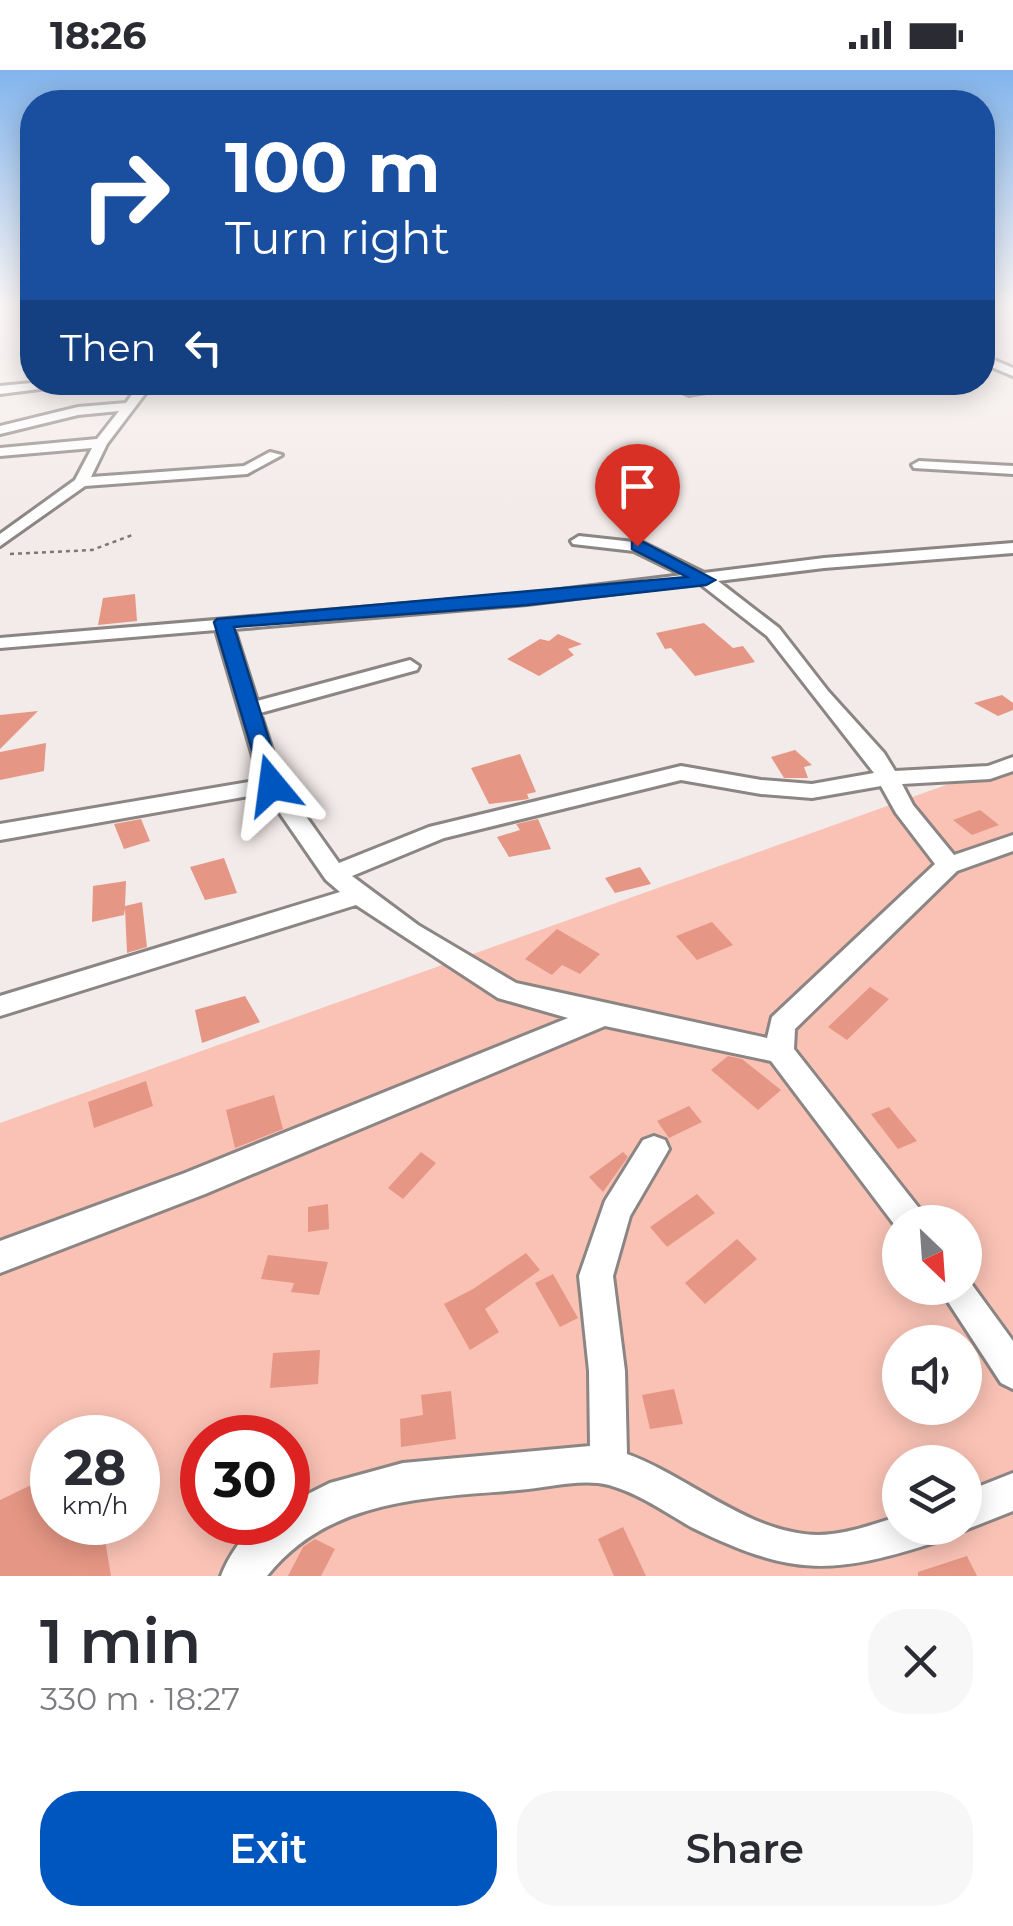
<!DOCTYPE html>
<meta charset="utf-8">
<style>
body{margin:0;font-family:Montserrat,sans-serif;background:#f7f7f7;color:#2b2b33;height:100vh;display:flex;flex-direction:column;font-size:38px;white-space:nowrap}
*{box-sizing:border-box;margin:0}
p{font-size:32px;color:#7c7c81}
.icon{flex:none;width:55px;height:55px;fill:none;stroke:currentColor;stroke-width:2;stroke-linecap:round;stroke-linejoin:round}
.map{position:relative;height:1506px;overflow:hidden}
.drawer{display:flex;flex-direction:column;background:#fff;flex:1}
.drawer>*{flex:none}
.banner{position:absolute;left:20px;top:20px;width:975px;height:305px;border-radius:40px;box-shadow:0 5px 25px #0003;background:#1a4fa0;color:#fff;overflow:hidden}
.needle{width:65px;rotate:155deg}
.buttons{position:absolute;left:882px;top:1135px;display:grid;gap:20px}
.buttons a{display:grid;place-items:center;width:100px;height:100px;border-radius:50%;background:#fff;box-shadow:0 5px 25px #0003;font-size:50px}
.speed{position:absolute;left:30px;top:1345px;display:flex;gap:20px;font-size:50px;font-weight:700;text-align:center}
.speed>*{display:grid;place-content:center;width:130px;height:130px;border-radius:50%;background:#fff;box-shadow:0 5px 25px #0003;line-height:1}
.speed small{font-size:25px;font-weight:400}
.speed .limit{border:15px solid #d22;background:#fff;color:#111}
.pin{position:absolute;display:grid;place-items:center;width:85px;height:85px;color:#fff;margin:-102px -42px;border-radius:50% 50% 50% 0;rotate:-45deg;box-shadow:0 0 10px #0007}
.pin .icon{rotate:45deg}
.me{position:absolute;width:110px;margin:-55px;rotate:344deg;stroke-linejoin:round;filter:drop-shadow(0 0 8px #0008)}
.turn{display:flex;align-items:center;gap:35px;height:210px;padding:0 40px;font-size:45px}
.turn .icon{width:130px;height:130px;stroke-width:2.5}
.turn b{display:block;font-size:70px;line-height:85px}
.then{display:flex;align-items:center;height:95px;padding:0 40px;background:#0003;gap:20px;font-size:38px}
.round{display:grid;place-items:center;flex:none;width:105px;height:105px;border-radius:40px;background:#f7f7f7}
.head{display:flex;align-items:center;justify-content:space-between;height:170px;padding:0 40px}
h1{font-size:60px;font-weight:600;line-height:75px}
.button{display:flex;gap:20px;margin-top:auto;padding:20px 40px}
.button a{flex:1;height:115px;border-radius:40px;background:#0056bf;color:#fff;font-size:40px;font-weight:600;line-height:115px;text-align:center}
.button a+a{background:#f7f7f7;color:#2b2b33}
.status{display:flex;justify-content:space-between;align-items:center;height:70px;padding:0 50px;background:#fff;direction:ltr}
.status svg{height:28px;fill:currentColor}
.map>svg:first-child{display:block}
.green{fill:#fac2b5;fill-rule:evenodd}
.building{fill:#e59684}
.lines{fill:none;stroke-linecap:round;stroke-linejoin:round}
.minor-casing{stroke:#8b8583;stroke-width:6}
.path{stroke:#7c7676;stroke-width:2.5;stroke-dasharray:4 4;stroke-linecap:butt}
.minor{fill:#fff;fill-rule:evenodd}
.route{fill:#0056bf;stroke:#00387c;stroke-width:2.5}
</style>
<div class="status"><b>18:26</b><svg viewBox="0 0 49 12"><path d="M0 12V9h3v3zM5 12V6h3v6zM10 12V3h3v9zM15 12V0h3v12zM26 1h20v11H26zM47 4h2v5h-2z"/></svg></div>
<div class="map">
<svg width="1013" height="1506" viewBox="0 0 1013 1506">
<rect width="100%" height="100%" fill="#f3ebe9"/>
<path class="green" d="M1013 691V1506H0V1053ZM900 1152H965V1218H900ZM900 1272H965V1338H900ZM52 1368H138V1452H52ZM202 1368H288V1452H202ZM900 1392H965V1458H900Z"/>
<path class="building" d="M135 524 137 551 98 555 103 528Z
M704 553 733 578 743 576 755 592 695 606 671 578 665 579 656 563Z
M558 564 582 574 568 579 574 585 539 606 507 589 540 569 549 571Z
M1002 625 1013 633V640L998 646 974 633Z
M38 641 0 679V645Z
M46 673 44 701 0 710V682Z
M795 680 812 695 804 697 808 708H784L771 687Z
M520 684 536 722 527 724 529 729 489 734 471 698Z
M980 740 999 755 972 765 953 750Z
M141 749 150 771 124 779 114 754Z
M538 749 551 779 509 787 497 767 520 760 516 754Z
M224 788 237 823 205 830 190 797Z
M640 797 651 814 615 823 605 808Z
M126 811 125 836 142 832 147 877 127 883 125 839 124 845 92 852 93 816Z
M712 852 733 875 697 890 676 866Z
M557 859 600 884 580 904 562 895 552 905 525 889Z
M870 917 889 929 847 970 828 957Z
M245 926 260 952 202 973 195 940Z
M728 986 742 989 781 1020 758 1040 711 1000Z
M146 1011 153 1036 94 1058 88 1032Z
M274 1025 283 1059 235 1078 226 1040Z
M689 1036 702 1052 669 1068 657 1051Z
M889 1037 917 1071 898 1079 871 1044Z
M421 1082 436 1093 403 1129 388 1118Z
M623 1082 628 1087 603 1122 589 1107Z
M697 1124 715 1143 667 1177 650 1157Z
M328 1134 329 1159 308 1162V1137Z
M737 1169 757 1189 705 1234 685 1213Z
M526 1183 540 1200 485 1239 499 1262 470 1280 444 1234 473 1219Z
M268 1185 328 1192 319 1225 291 1222 294 1213 261 1209Z
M553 1204 578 1248 560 1257 535 1213Z
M320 1280 318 1314 270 1318 273 1283Z
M674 1319 683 1354 650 1359 642 1325Z
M451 1321 456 1369 401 1377 400 1349 423 1345 421 1325Z
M52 1405V1452H102L111 1506H0V1430Z
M623 1457 646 1506H614L598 1469Z
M315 1469 335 1479 321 1506H288L303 1477Z
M967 1486 977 1506H918V1502Z"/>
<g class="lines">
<g class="minor-casing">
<path id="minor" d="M982 285 1013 298V306L982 293Z
M42 312H95L0 324V316Z
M141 312H154L107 374 91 407 244 396 270 382 282 385 247 404 85 416 0 476V464L75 410 92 378 0 386V378L97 369 119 341 78 345 0 364V356L78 337 126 333Z
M661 312 690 317 764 312 689 325Z
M919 391 1013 396V404L914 398 912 395Z
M579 466 643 473 704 503 824 488 1013 473V483L824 498 718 511 779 558 828 621 884 683 895 701 988 696 1013 687V701L990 709 902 714 913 735 954 785 1013 765V781L957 801 795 959 794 979 922 1142 927 1152H900V1162L771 991 605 956 205 1124 0 1203V1171L185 1103 568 948 498 928 356 835 0 946V926L340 822 326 810 266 723 0 770V754L260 710 216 560 0 578V568L527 524 683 505 634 481 573 474 571 471ZM699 513 767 566 874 703 812 714 761 710 681 696 429 757 339 793 283 714 260 643 417 600 419 596 410 590 257 631 234 559 527 534ZM681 710 761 724 812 728 881 716 896 743 935 794 772 947 767 968 516 913 418 855 352 806 444 768Z
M654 1066 665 1070 669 1079 630 1146 613 1206 625 1301 627 1384C690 1407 749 1464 818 1465 845 1465 874 1454 900 1446V1458H941L936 1472C830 1506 791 1506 691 1457 665 1442 638 1423 609 1415 580 1408 547 1418 518 1420 426 1428 329 1428 267 1506H221C227 1490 245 1459 262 1453 269 1451 281 1452 288 1452V1434L330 1413 403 1393 590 1376 589 1301 579 1206 605 1131 643 1070Z
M965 1205 1013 1271V1319L1001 1313 939 1218H965Z
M1013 1403V1441L965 1460 958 1458H965V1422Z"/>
</g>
<path class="path" d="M10 484 92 480 135 464"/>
<use href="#minor" class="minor"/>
</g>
<linearGradient id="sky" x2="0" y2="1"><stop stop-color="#82b4ec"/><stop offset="0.53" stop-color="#faf6f5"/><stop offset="1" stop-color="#faf6f5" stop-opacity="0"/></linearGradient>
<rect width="1013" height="446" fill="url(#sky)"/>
<path class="route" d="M632 472H643L715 510 706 515 527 535 234 557 283 715 272 722 264 720 214 552 217 549 687 507 632 479Z"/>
</svg>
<div class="buttons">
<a><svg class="needle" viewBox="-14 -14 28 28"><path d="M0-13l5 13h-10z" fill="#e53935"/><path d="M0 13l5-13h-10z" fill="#7c7c81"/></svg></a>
<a><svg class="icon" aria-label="sound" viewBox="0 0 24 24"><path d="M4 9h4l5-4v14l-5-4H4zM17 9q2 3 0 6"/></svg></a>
<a><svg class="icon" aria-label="layers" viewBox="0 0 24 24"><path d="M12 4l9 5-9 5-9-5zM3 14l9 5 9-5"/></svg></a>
</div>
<div class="speed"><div>28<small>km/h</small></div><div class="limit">30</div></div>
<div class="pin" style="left:637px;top:476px;background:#d93025"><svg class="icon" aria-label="arrive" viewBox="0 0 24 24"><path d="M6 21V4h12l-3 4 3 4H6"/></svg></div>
<svg class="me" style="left:272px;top:715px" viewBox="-20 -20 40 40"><path d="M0-17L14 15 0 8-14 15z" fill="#0056bf" stroke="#fff" stroke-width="4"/></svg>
<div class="banner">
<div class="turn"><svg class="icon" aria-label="right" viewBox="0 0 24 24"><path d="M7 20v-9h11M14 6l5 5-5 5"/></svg><div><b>100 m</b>Turn right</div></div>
<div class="then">Then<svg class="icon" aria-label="left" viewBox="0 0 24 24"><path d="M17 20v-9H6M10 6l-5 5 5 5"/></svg></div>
</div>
</div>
<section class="drawer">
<div class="head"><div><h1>1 min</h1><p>330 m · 18:27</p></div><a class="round"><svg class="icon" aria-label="close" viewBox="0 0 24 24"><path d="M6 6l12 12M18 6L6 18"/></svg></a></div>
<div class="button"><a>Exit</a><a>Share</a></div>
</section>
